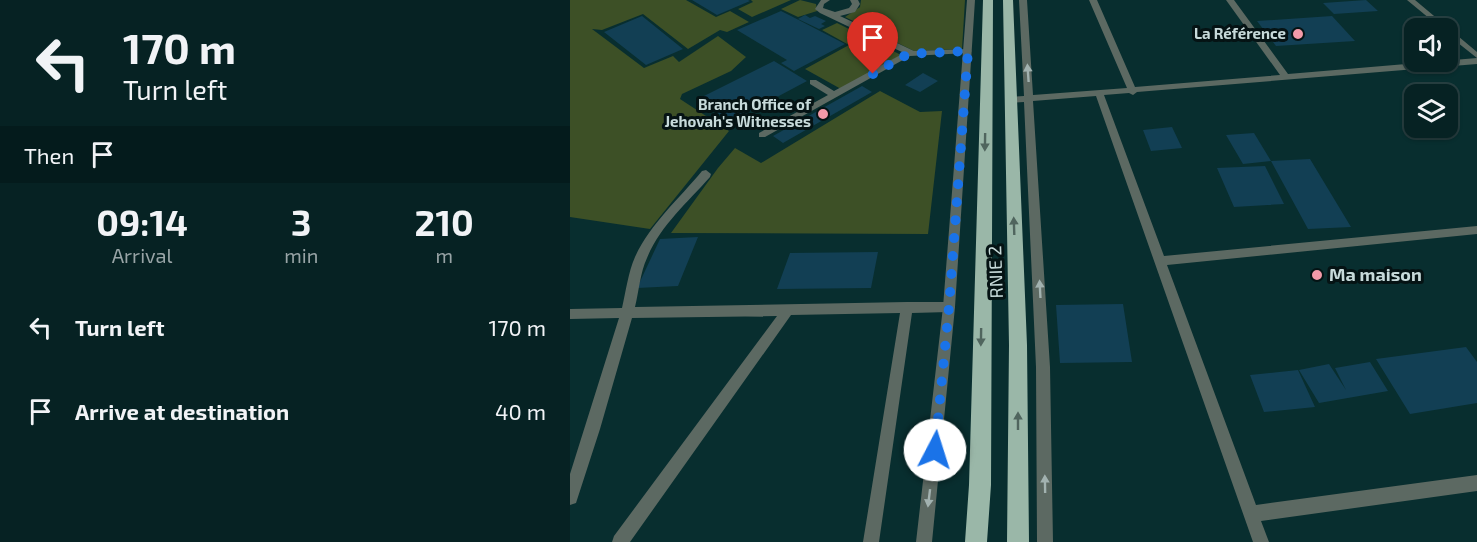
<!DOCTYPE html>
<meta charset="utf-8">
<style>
body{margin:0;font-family:"Exo 2",sans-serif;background:#0f2a2b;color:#f1f3f6;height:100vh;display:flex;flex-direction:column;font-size:22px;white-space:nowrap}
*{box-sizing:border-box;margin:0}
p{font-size:20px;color:#98a4a6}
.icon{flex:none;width:33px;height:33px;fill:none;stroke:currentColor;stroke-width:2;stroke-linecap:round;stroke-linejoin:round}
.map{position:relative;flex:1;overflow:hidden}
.sheet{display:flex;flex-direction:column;background:#062223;width:570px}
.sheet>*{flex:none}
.hud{background:#062223;color:#f1f3f6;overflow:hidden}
.controls{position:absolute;left:834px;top:18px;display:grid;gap:12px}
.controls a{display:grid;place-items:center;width:54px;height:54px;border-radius:12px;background:#062223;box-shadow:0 2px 4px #0004,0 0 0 2px #273f41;font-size:30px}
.pin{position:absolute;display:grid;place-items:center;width:51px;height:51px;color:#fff;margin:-62px -26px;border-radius:50% 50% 50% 0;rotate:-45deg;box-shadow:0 0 6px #0007}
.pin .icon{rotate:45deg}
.me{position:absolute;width:66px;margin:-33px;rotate:5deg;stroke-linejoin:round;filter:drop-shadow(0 0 4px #0008)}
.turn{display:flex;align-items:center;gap:21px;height:126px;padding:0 24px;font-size:27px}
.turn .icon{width:78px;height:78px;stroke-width:2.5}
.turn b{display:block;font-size:42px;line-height:51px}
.then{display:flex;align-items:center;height:57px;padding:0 24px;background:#0003;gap:12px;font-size:22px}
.eta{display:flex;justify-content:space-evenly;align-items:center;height:102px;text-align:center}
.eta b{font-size:36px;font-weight:700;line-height:42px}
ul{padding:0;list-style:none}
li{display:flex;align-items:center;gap:18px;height:84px;padding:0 24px}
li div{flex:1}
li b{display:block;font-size:22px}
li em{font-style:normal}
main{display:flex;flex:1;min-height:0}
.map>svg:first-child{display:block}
.green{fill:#3d5026}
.building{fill:#123f54}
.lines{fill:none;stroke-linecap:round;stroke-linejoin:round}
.service{fill:#5c6962;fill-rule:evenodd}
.minor{fill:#5c6962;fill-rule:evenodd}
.trunk{fill:#9ab7a8;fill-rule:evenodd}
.oneway{fill:#a2b2b0}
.oneway2{fill:#50655e}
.route{stroke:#1a73e8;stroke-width:10;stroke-dasharray:0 18}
.poi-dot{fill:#f39aa9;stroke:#051314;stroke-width:2}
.labels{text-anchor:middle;stroke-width:6;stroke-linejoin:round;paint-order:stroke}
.far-poi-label{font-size:15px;font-weight:bold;fill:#c7dada;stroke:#051314;text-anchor:end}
.street-label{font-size:18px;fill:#c7dada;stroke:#051314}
.poi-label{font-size:18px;font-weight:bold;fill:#c7dada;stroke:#051314;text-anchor:start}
</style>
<main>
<section class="sheet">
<div class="hud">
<div class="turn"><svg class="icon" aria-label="left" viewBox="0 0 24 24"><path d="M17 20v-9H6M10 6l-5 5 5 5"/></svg><div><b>170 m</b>Turn left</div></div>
<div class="then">Then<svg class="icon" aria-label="arrive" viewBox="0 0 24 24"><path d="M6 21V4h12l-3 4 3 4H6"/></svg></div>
</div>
<div class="eta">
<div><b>09:14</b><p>Arrival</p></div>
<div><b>3</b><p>min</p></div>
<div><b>210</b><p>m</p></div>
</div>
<ul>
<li><svg class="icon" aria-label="left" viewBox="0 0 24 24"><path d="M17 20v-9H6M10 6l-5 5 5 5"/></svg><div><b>Turn left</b></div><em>170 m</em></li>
<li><svg class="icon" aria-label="arrive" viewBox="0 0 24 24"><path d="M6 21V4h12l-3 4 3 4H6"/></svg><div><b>Arrive at destination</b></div><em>40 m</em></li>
</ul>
</section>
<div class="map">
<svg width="907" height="542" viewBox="0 0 907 542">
<rect width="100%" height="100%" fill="#082e2f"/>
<path class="green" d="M0 0H116L146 17 160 11 179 22 157 32 150 30 118 49 73 14 32 30 22 29 74 68 103 56 109 62 148 36 176 57 161 71 112 94 110 99 159 131 80 229 0 217Z
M181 0H221L182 17 168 9 183 2Z
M230 0 246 4 247 11 228 17 211 9Z
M291 0H395L392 49 344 51 275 17 290 7Z
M267 23 331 55 271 89 235 69 279 45 252 30Z
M310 91 350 112 372 111 358 234 101 233 148 168 165 148 191 163Z"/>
<path class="building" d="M122 0H178L180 1 147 15Z
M796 0 808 11 764 14 753 3Z
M211 11 221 16 275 44 224 71 211 63 217 60 167 30Z
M235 15 240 18 245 16 256 21 251 24 255 26 249 29 228 19Z
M72 16 113 49 76 65 34 32Z
M762 16 785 41 706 46 687 21Z
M204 61 237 81 160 122 128 99Z
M353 73 368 81 350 92 335 85Z
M292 86 302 92 213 143 203 136Z
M602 127 612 148 581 151 573 130Z
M684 133 701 161 673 164 656 135Z
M740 159 781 227 738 229 701 161Z
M695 166 714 204 664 207 647 168Z
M128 237 108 286 67 288 90 239Z
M308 252 301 288 207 289 220 253Z
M553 304 562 362 490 363 486 305Z
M896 347 907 362V403L840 414 806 359Z
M800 362 818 391 749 403 729 370 759 364 776 390 765 368Z
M728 370 745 407 694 412 680 375Z"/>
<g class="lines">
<path class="service" d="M251 0H260L254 4 253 8 265 12 279 8 282 4 280 0H288L290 4 285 12 270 16 344 51 398 49 402 51 398 53 340 56 195 137H189V133L258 95 240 84V80H246L264 91 334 53 250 13 245 9Z
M136 170 141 174 140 177C118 202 90 226 77 258 70 273 69 291 65 307L337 302H379L383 303 385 307 383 311 379 312 342 313 309 542H293L330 313 221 315 60 542H42L44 536 207 316 62 318 30 429 6 503 0 505V474L49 318 0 319V309L52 308C56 291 58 273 65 257 80 224 109 199 132 171Z"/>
<path class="minor" d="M397 0H405L385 307 362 542H346L373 307Z
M449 0H457L463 95 557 88 519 0H527L565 87 710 75 656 0H664L718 74 907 58V64L567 92 563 95 559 93 534 95 594 256 907 226V234L597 265 686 505 907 475V491L691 521 699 542H683L526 96 463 101 480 367 483 542H467L466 367 454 102 441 103 436 100 441 97 454 96Z
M837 0H845L907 52V58L878 35V28H871Z"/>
<path class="trunk" d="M413 0H423L421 485 417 542H395L399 485Z
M433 0H443L457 345 459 542H437L439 345Z"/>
</g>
<defs><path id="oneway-solid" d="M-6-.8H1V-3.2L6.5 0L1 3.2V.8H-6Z" transform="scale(1.5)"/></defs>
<g class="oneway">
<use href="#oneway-solid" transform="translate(458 73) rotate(-94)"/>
<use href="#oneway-solid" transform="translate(470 289) rotate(-93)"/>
<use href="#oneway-solid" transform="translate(475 484) rotate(-91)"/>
<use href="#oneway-solid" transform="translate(359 498) rotate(97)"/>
</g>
<g class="oneway2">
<use href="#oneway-solid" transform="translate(415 142) rotate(91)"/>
<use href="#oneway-solid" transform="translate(444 226) rotate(-92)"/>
<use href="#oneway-solid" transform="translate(411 337) rotate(91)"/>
<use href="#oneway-solid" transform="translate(448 421) rotate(-90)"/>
</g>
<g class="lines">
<path class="route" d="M303 74 338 54 398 51 379 307 365 450"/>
</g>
<g class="poi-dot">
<circle cx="728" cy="34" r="6"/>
<circle cx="253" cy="114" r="6"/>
<circle cx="747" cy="275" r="6"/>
</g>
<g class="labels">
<g class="far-poi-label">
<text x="716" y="39">La Référence</text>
<text x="241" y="110">Branch Office of<tspan x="241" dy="17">Jehovah's Witnesses</tspan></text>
</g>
<g class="street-label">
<text transform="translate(426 272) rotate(-92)" y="6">RNIE 2</text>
</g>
<g class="poi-label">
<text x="759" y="281">Ma maison</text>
</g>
</g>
</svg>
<div class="controls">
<a><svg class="icon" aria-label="sound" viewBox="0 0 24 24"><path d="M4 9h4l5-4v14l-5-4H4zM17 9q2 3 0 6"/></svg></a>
<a><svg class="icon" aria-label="layers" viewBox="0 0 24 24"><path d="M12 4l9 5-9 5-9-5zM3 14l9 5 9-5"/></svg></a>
</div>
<div class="pin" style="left:303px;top:74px;background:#d93025"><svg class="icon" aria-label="arrive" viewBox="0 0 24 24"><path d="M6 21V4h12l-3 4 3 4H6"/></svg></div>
<svg class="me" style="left:365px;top:450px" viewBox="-20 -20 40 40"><circle r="19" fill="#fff"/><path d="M0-13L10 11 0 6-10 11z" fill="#1a73e8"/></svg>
</div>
</main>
